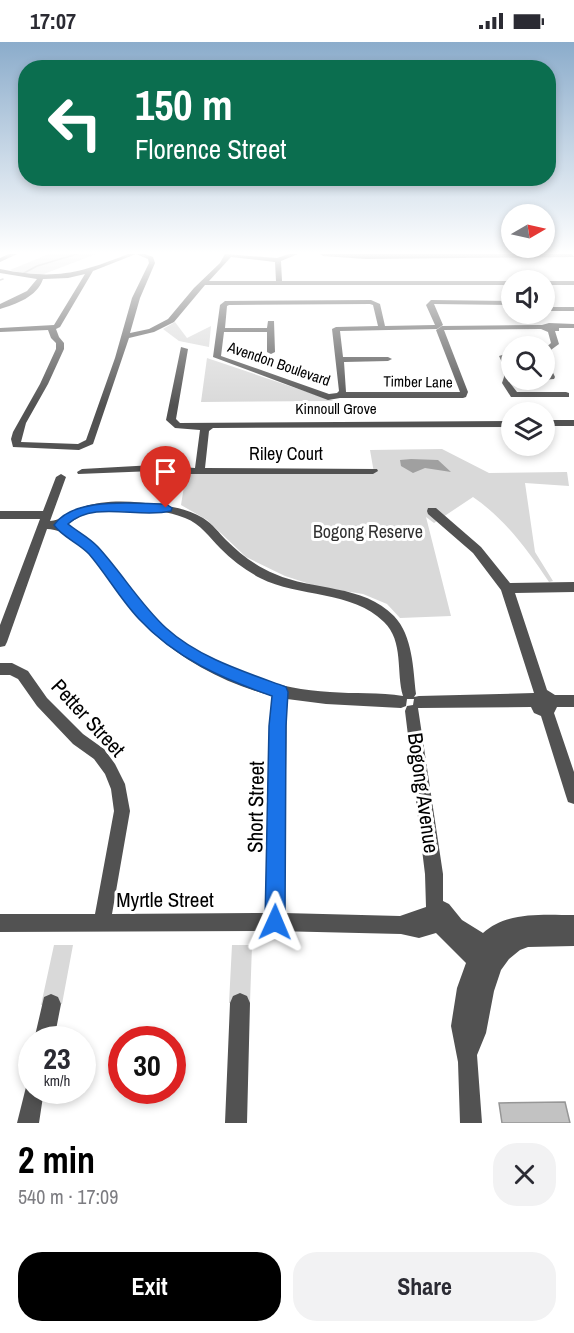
<!DOCTYPE html>
<meta charset="utf-8">
<style>
body{margin:0;font-family:"Archivo Narrow",sans-serif;background:#f2f2f3;color:#2b2b33;height:100vh;display:flex;flex-direction:column;font-size:22px;white-space:nowrap}
*{box-sizing:border-box;margin:0}
p{font-size:20px;color:#7c7c81}
.icon{flex:none;width:33px;height:33px;fill:none;stroke:currentColor;stroke-width:2;stroke-linecap:round;stroke-linejoin:round}
.map{position:relative;height:1081px;overflow:hidden}
.drawer{display:flex;flex-direction:column;background:#fff;flex:1}
.drawer>*{flex:none}
.banner{position:absolute;left:18px;top:18px;width:538px;height:126px;border-radius:24px;box-shadow:0 3px 9px #0003;background:#0b6e4f;color:#fff;overflow:hidden}
.needle{width:39px;rotate:81deg}
.controls{position:absolute;left:501px;top:162px;display:grid;gap:12px}
.controls a{display:grid;place-items:center;width:54px;height:54px;border-radius:50%;background:#fff;box-shadow:0 3px 9px #0003;font-size:30px}
.speed{position:absolute;left:18px;top:984px;display:flex;gap:12px;font-size:30px;font-weight:700;text-align:center}
.speed>*{display:grid;place-content:center;width:78px;height:78px;border-radius:50%;background:#fff;box-shadow:0 3px 9px #0003;line-height:1}
.speed small{font-size:15px;font-weight:400}
.speed .limit{border:9px solid #d22;background:#fff;color:#111}
.pin{position:absolute;display:grid;place-items:center;width:51px;height:51px;color:#fff;margin:-62px -26px;border-radius:50% 50% 50% 0;rotate:-45deg;box-shadow:0 0 6px #0007}
.pin .icon{rotate:45deg}
.me{position:absolute;width:66px;margin:-33px;rotate:1deg;stroke-linejoin:round;filter:drop-shadow(0 0 4px #0008)}
.turn{display:flex;align-items:center;gap:21px;height:126px;padding:0 18px;font-size:27px}
.turn .icon{width:78px;height:78px;stroke-width:2.5}
.turn b{display:block;font-size:42px;line-height:51px}
.round{display:grid;place-items:center;flex:none;width:63px;height:63px;border-radius:24px;background:#f2f2f3}
.summary{display:flex;align-items:center;justify-content:space-between;height:102px;padding:0 18px}
h1{font-size:36px;font-weight:700;line-height:45px;color:#000}
.action{display:flex;gap:12px;margin-top:auto;padding:12px 18px}
.action a{flex:1;height:69px;border-radius:24px;background:#000;color:#fff;font-size:24px;font-weight:700;line-height:69px;text-align:center}
.action a+a{background:#f2f2f3;color:#2b2b33}
.status{display:flex;justify-content:space-between;align-items:center;height:42px;padding:0 30px;background:#fff;direction:ltr}
.status svg{height:16px;fill:currentColor}
.map>svg:first-child{display:block}
.green{fill:#d9d9d9}
.water{fill:#a0a0a0}
.lines{fill:none;stroke-linecap:round;stroke-linejoin:round}
.stream{stroke:#a0a0a0;stroke-width:1.5}
.building{fill:#c2c2c2;stroke:#969696;stroke-width:1.5}
.minor{fill:#525252;fill-rule:evenodd}
.route{fill:#1a73e8;stroke:#114b97;stroke-width:1.5}
.labels{text-anchor:middle;stroke-width:6;stroke-linejoin:round;paint-order:stroke}
.far-street-label{font-size:15px;fill:#000;stroke:#fff}
.street-label{font-size:18px;fill:#000;stroke:#fff}
.park-label{font-size:18px;fill:#303030;stroke:#fff}
.near-street-label{font-size:21px;fill:#000;stroke:#fff}
</style>
<div class="status"><b>17:07</b><svg viewBox="0 0 49 12"><path d="M0 12V9h3v3zM5 12V6h3v6zM10 12V3h3v9zM15 12V0h3v12zM26 1h20v11H26zM47 4h2v5h-2z"/></svg></div>
<div class="map">
<svg width="574" height="1081" viewBox="0 0 574 1081">
<rect width="100%" height="100%" fill="#fff"/>
<path class="green" d="M49 212H96L36 235 10 228Z
M175 280 187 296 211 284 209 305 179 299 163 287Z
M207 316 334 359 201 360Z
M442 407 489 431 567 430 569 444 525 441 535 510 553 539 549 540C527 507 506 478 473 455L434 481 426 475 451 574 400 576 387 562 363 552 319 545 285 534 246 515 207 478 181 463 186 432 374 431 370 408Z
M54 903H73L62 962 41 963Z
M232 903H252L250 961H229Z"/>
<path class="water" d="M411 417 438 418 451 430 425 426 413 431 401 424 400 418Z"/>
<g class="lines">
<path class="stream" d="M24 231 37 224 77 212
M0 238 3 237"/>
</g>
<path class="building" d="M565 1060 570 1081H502L499 1061Z"/>
<g class="lines">
<path class="minor" d="M9 212H17L0 220V216Z
M128 212H145L153 215 155 221 140 256 130 291 149 287 168 277 194 246 220 221 225 212 277 216 289 212H298L281 219 282 239H512V243H205L174 280 154 290 129 296 93 402 79 408 13 405 11 397 13 390 40 342 56 307V301L51 296 48 288 0 290V286L54 283 85 232 68 236 43 237C37 255 16 262 0 267V262L27 249 37 237 0 231V227C54 238 78 232 128 212ZM136 212 148 217 149 221 132 256 115 316 86 398 78 402 21 400 26 381 48 342 64 307V301L59 295 56 287 60 285 93 229ZM231 215 275 220 276 239H209Z
M320 212H572L574 215 366 217 323 214Z
M544 239H574V243H544Z
M371 258 380 262 385 284 435 283 426 263 431 258 512 259V263L434 262 443 283 437 287 340 289 343 315H388L392 317 388 319 344 320 346 350H460L436 288 442 284 542 283 549 281 574 282V286H559V289H555L559 302 544 313V307L551 301 548 290 541 287 444 288 468 350 466 355 463 356H340L328 358 213 315 220 263 225 259ZM370 262 373 263 378 284 336 285 332 287 339 349 337 351 329 352 221 314 224 290H267V310L271 312 275 310 274 279H268L267 286H225L227 264 229 263Z
M544 265H574V269H544Z
M181 305 188 307 176 377 180 381 512 379V385L213 386 209 389 205 426 377 427 378 429 373 432H190L154 429 78 432 77 430 82 427 154 423 195 426 200 388 175 386 166 378Z
M512 310V315H508L512 323 510 341 517 350H566L569 351V355H511L502 341 506 329 499 314Z
M544 318 548 320 555 335 554 337 541 338H544Z
M544 378H574V384H544Z
M61 432 66 435 50 479C61 479 71 468 83 465 106 457 135 459 160 463 175 465 190 468 203 476 213 482 219 491 226 498 240 512 257 525 275 532 313 549 363 542 394 574 413 594 413 627 416 652L414 655 419 654 534 651 501 548 473 511 428 472 427 469 428 466H436L481 505 510 541 574 540V550L515 551 547 648 555 653H574V665H557L554 671 574 730V762L568 760 566 754 541 674 534 671 531 665 418 666 443 832V859L449 862 462 878 483 891C507 869 544 873 574 873V904L528 905 520 908 509 917 501 928 494 949 486 991 477 1013 482 1081H460L458 1020 451 984 457 946 466 921 436 891 419 896 401 892 275 889 0 890V872H95L114 769 111 747 105 732 94 717 73 702 37 664 18 637 10 633H0V621H12L28 629 47 656 83 692 104 707 115 722 125 742 130 769 112 872 266 871 273 654C229 643 186 621 152 590 124 565 87 487 47 487L7 600 5 604 0 605V583L40 477H0V469H43L56 435ZM113 468C136 467 163 467 185 476 201 482 209 495 220 506 232 518 245 528 260 536 299 556 352 548 384 580 404 599 396 631 403 654 380 650 354 652 330 650 268 646 208 624 160 582 125 550 110 509 67 482L87 471ZM287 657 326 662 401 666 406 664 407 657H414L413 663 407 664 405 669 425 832 426 865 400 874 284 871Z
M240 951 247 954 250 961 247 1081H225L230 961 233 954Z
M51 952 58 955 61 962 54 998H34L44 955Z
M32 1039V1048H44L39 1081H17L27 1041Z"/>
</g>
<linearGradient id="sky" x2="0" y2="1"><stop stop-color="#8baccb"/><stop offset="0.58" stop-color="#fff"/><stop offset="1" stop-color="#fff" stop-opacity="0"/></linearGradient>
<rect width="574" height="363" fill="url(#sky)"/>
<path class="route" d="M166 462 172 466 171 469C139 477 94 458 68 482 78 490 90 496 98 505 122 531 140 562 166 586 199 616 245 630 286 645L288 650 286 684 285 880 282 887 275 890 268 887 265 880 269 684 272 654C223 637 175 616 139 577 120 557 107 533 89 512 79 501 62 495 54 483 74 454 134 462 166 462Z"/>
<g class="labels">
<g class="far-street-label">
<text transform="translate(279 322) rotate(19)" y="5">Avendon Boulevard</text>
<text transform="translate(418 340) rotate(1)" y="5">Timber Lane</text>
<text x="336" y="372">Kinnoull Grove</text>
</g>
<g class="street-label">
<text x="286" y="418">Riley Court</text>
</g>
<g class="park-label">
<text x="368" y="496">Bogong Reserve</text>
</g>
<g class="near-street-label">
<text transform="translate(88 676) rotate(47)" y="7">Petter Street</text>
<text transform="translate(423 751) rotate(82)" y="7">Bogong Avenue</text>
<text transform="translate(256 765) rotate(-89)" y="7">Short Street</text>
<text x="165" y="865">Myrtle Street</text>
</g>
</g>
</svg>
<div class="controls">
<a><svg class="needle" viewBox="-14 -14 28 28"><path d="M0-13l5 13h-10z" fill="#e53935"/><path d="M0 13l5-13h-10z" fill="#7c7c81"/></svg></a>
<a><svg class="icon" aria-label="sound" viewBox="0 0 24 24"><path d="M4 9h4l5-4v14l-5-4H4zM17 9q2 3 0 6"/></svg></a>
<a><svg class="icon" aria-label="search" viewBox="0 0 24 24"><circle cx="10" cy="10" r="6"/><path d="M15 15l6 6"/></svg></a>
<a><svg class="icon" aria-label="layers" viewBox="0 0 24 24"><path d="M12 4l9 5-9 5-9-5zM3 14l9 5 9-5"/></svg></a>
</div>
<div class="speed"><div>23<small>km/h</small></div><div class="limit">30</div></div>
<div class="pin" style="left:166px;top:466px;background:#d93025"><svg class="icon" aria-label="arrive" viewBox="0 0 24 24"><path d="M6 21V4h12l-3 4 3 4H6"/></svg></div>
<svg class="me" style="left:275px;top:880px" viewBox="-20 -20 40 40"><path d="M0-17L14 15 0 8-14 15z" fill="#1a73e8" stroke="#fff" stroke-width="4"/></svg>
<div class="banner">
<div class="turn"><svg class="icon" aria-label="left" viewBox="0 0 24 24"><path d="M17 20v-9H6M10 6l-5 5 5 5"/></svg><div><b>150 m</b>Florence Street</div></div>
</div>
</div>
<section class="drawer">
<div class="summary"><div><h1>2 min</h1><p>540 m · 17:09</p></div><a class="round"><svg class="icon" aria-label="close" viewBox="0 0 24 24"><path d="M6 6l12 12M18 6L6 18"/></svg></a></div>
<div class="action"><a>Exit</a><a>Share</a></div>
</section>
